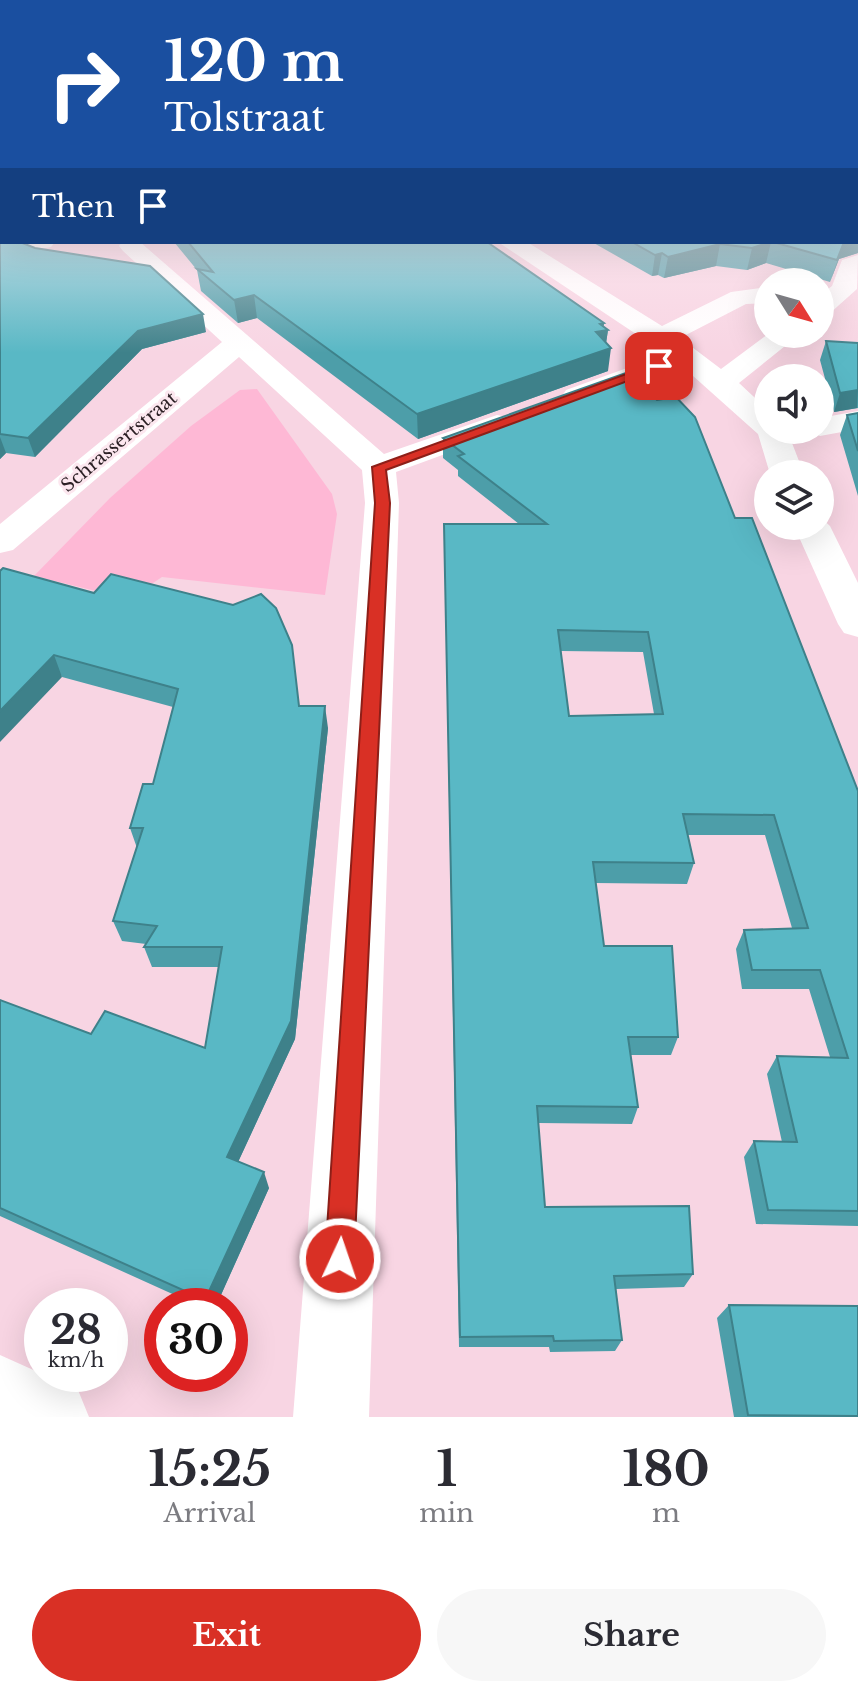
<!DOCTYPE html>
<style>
body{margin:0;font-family:"Libre Baskerville",serif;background:#f7f7f7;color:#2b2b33;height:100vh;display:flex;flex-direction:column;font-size:30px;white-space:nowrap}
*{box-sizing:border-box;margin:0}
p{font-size:26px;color:#7c7c81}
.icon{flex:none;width:44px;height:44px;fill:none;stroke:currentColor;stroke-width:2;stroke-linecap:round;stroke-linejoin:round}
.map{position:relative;height:1417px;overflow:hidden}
.sheet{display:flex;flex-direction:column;background:#fff;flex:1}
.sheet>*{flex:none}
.banner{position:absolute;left:0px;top:0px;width:858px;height:244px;box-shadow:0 8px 32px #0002;background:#1a4fa0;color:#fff;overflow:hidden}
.needle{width:52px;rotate:127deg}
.tools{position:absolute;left:754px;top:268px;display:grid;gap:16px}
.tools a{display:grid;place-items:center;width:80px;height:80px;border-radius:50%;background:#fff;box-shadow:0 8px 32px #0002;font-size:40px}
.speed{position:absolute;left:24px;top:1288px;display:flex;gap:16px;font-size:40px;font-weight:700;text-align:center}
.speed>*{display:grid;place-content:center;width:104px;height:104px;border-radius:50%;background:#fff;box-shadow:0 8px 32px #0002;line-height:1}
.speed small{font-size:20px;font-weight:400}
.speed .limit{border:12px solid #d22;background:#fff;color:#111}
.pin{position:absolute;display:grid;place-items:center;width:68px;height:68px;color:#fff;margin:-34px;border-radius:16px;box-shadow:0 4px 12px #0006}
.me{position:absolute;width:88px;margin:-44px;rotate:3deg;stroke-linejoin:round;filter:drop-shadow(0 0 6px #0008)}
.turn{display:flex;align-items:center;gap:28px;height:168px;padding:0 32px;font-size:36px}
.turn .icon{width:104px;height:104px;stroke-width:2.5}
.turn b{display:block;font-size:56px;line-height:68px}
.then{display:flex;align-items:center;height:76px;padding:0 32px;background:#0003;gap:16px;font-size:30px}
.eta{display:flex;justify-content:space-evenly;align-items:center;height:136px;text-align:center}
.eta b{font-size:48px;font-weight:700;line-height:56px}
.action{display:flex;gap:16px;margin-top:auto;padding:16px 32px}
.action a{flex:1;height:92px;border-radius:48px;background:#d93025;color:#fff;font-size:32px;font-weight:700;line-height:92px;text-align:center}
.action a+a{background:#f7f7f7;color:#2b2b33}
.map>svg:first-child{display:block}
.green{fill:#feb8d5}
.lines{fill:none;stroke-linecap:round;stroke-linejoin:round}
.minor{fill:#fff;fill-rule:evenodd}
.wall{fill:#4d9ea9;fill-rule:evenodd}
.shaded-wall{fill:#3e818a}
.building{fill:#59b8c5;stroke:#3e818a;stroke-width:2;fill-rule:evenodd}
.route{fill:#d93025;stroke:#8d1f18;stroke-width:2}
.labels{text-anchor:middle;stroke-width:6;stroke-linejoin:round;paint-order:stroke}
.far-street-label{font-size:18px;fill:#2b1f24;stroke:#fce7ef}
</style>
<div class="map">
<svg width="858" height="1417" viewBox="0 0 858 1417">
<rect width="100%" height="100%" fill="#f8d5e3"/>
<path class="green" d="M257 389 332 494 337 514 325 595 162 577 129 599 34 576 110 498 191 426 240 390Z"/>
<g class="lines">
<path class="minor" d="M0 188H2V201H0Z
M0 242H55L51 247 0 256Z
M122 242H140L384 454 497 415 508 417 513 424 508 431 396 472 399 503 369 1417H293L365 503 362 470 239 357 13 550 0 553V524L222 342 123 251 119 246Z
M498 242H527L662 326 731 292 768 287V303L746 304 680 338 721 369 768 334H800L739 383 768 410V430H787L804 474H770L758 434 683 367 588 402 577 405 566 402 562 396 566 390 666 354Z
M858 255 857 289 829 314 820 316V295L832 286 842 260Z
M858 411V429L820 436 806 430H820V418Z
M820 517 830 526 858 583V637L844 633 838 624 794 526H820Z
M0 1355 78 1390 89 1417H0Z"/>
</g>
<path class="wall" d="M858 154V253L839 259 830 282 766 263 747 270 716 266 664 278 658 275 652 276 592 242H856Z
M0 242 206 332 142 349 35 457 6 453 0 459Z
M174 242H487L604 323 603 327 608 330 606 343 608 371 418 439 257 318 238 323 201 291 197 270Z
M826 341 858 343V408L834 412 820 360Z
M858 413V496L840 435 847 415Z
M443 438 735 518 858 791V1226L756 1224 744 1157 754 1141 782 1142 767 1074 777 1056 830 1057 809 989H742L736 949 744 930 792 928 765 835H687L694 863 687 884 595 883 604 946 678 1037 671 1055H630L638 1107 632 1124 538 1123 545 1207 693 1274 684 1287 616 1289 622 1340 615 1351 550 1352 549 1347H459L444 524H519L458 476V470L443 458ZM561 651 643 652 654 714 569 716Z
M0 571 300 706 328 728 295 1039 238 1162 269 1188 216 1306H199L0 1216V1000L91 1034 205 1048 219 967H152L144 947 146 944 122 941 113 921 137 848 130 828 153 784 173 707 62 677Z
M729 1305 858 1306V1417H734L717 1318Z"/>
<path class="shaded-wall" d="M858 234V253L839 259 830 282 844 242H856V235Z
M771 242 766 263 747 270 752 248Z
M720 244 716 266 664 278 668 257Z
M662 253 658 275 652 276 655 255Z
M254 295 257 318 238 323 234 300Z
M203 314 206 332 142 349 35 457 28 438 138 331Z
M604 323 603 331 608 330 605 350 611 348 608 371 418 439 417 414 596 332 600 324Z
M858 390 857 408 834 412 840 393Z
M0 437 6 453 0 459Z
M54 655 62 677 0 742V711Z
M325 706 328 728 295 1039 233 1173 227 1157Z
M264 1172 269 1188 216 1306H209L205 1300Z"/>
<path class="building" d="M856 154H858V234L856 235Z
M0 242H20L35 248 150 266 203 314 138 331 28 438 0 434Z
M188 242H487L604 323 600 324 608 330 596 332 611 348 417 414 254 295 234 300 197 269 213 272Z
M632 242H770L752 248 720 244 668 257 662 253 655 255Z
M773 242H844L837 260Z
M826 341 858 343V390L840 393Z
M629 372 657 400 676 397 695 417 735 518H752L858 791V1211L768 1210 754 1141 797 1142 777 1056 848 1058 820 970H752L744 930 808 928 774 815 683 814 694 863 593 862 604 946H672L678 1037H628L638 1107 537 1106 545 1207 689 1206 693 1274 614 1276 622 1340 554 1341 553 1336 460 1337 444 524H547L458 456 464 454 443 438ZM558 630 648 632 663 714 569 716Z
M858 413V451L847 415Z
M3 568 94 593 111 574 233 605 261 594 276 608 292 645 299 706H325L291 1021 227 1157 264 1172 205 1300 0 1208V1000L91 1034 105 1011 205 1048 222 947H144L157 926 113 921 143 828H130L143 784H153L178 689 54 655 0 711V571Z
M729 1305 858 1306V1416L748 1415Z"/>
<linearGradient id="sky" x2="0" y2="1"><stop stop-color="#a3a9d4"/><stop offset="0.44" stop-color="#fcecf2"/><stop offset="1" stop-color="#fcecf2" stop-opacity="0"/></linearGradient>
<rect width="858" height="353" fill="url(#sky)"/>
<path class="route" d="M659 362 665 366 663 368 386 470 390 503 354 1259 350 1269 340 1274 330 1269 325 1259 375 503 372 467Z"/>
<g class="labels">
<g class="far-street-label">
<text transform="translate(119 442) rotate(-40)" y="6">Schrassertstraat</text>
</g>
</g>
</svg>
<div class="tools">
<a><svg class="needle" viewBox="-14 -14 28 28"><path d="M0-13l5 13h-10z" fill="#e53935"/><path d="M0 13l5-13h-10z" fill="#7c7c81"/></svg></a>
<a><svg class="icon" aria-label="sound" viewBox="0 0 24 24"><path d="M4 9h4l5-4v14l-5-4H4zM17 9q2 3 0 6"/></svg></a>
<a><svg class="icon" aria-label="layers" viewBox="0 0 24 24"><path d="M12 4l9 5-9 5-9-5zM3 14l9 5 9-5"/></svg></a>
</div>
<div class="speed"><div>28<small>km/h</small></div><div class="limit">30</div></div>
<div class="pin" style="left:659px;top:366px;background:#d93025"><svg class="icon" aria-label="arrive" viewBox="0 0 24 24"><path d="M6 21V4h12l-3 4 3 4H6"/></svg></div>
<svg class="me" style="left:340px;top:1259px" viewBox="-20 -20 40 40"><circle r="17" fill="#d93025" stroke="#fff" stroke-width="3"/><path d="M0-11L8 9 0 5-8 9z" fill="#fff"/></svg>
<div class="banner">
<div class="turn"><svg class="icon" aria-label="right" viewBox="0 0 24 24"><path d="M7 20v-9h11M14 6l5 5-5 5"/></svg><div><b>120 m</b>Tolstraat</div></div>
<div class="then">Then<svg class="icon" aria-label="arrive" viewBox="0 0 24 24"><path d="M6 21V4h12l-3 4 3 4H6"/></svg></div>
</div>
</div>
<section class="sheet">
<div class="eta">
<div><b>15:25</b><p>Arrival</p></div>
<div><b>1</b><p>min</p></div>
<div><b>180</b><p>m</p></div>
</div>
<div class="action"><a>Exit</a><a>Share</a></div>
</section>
